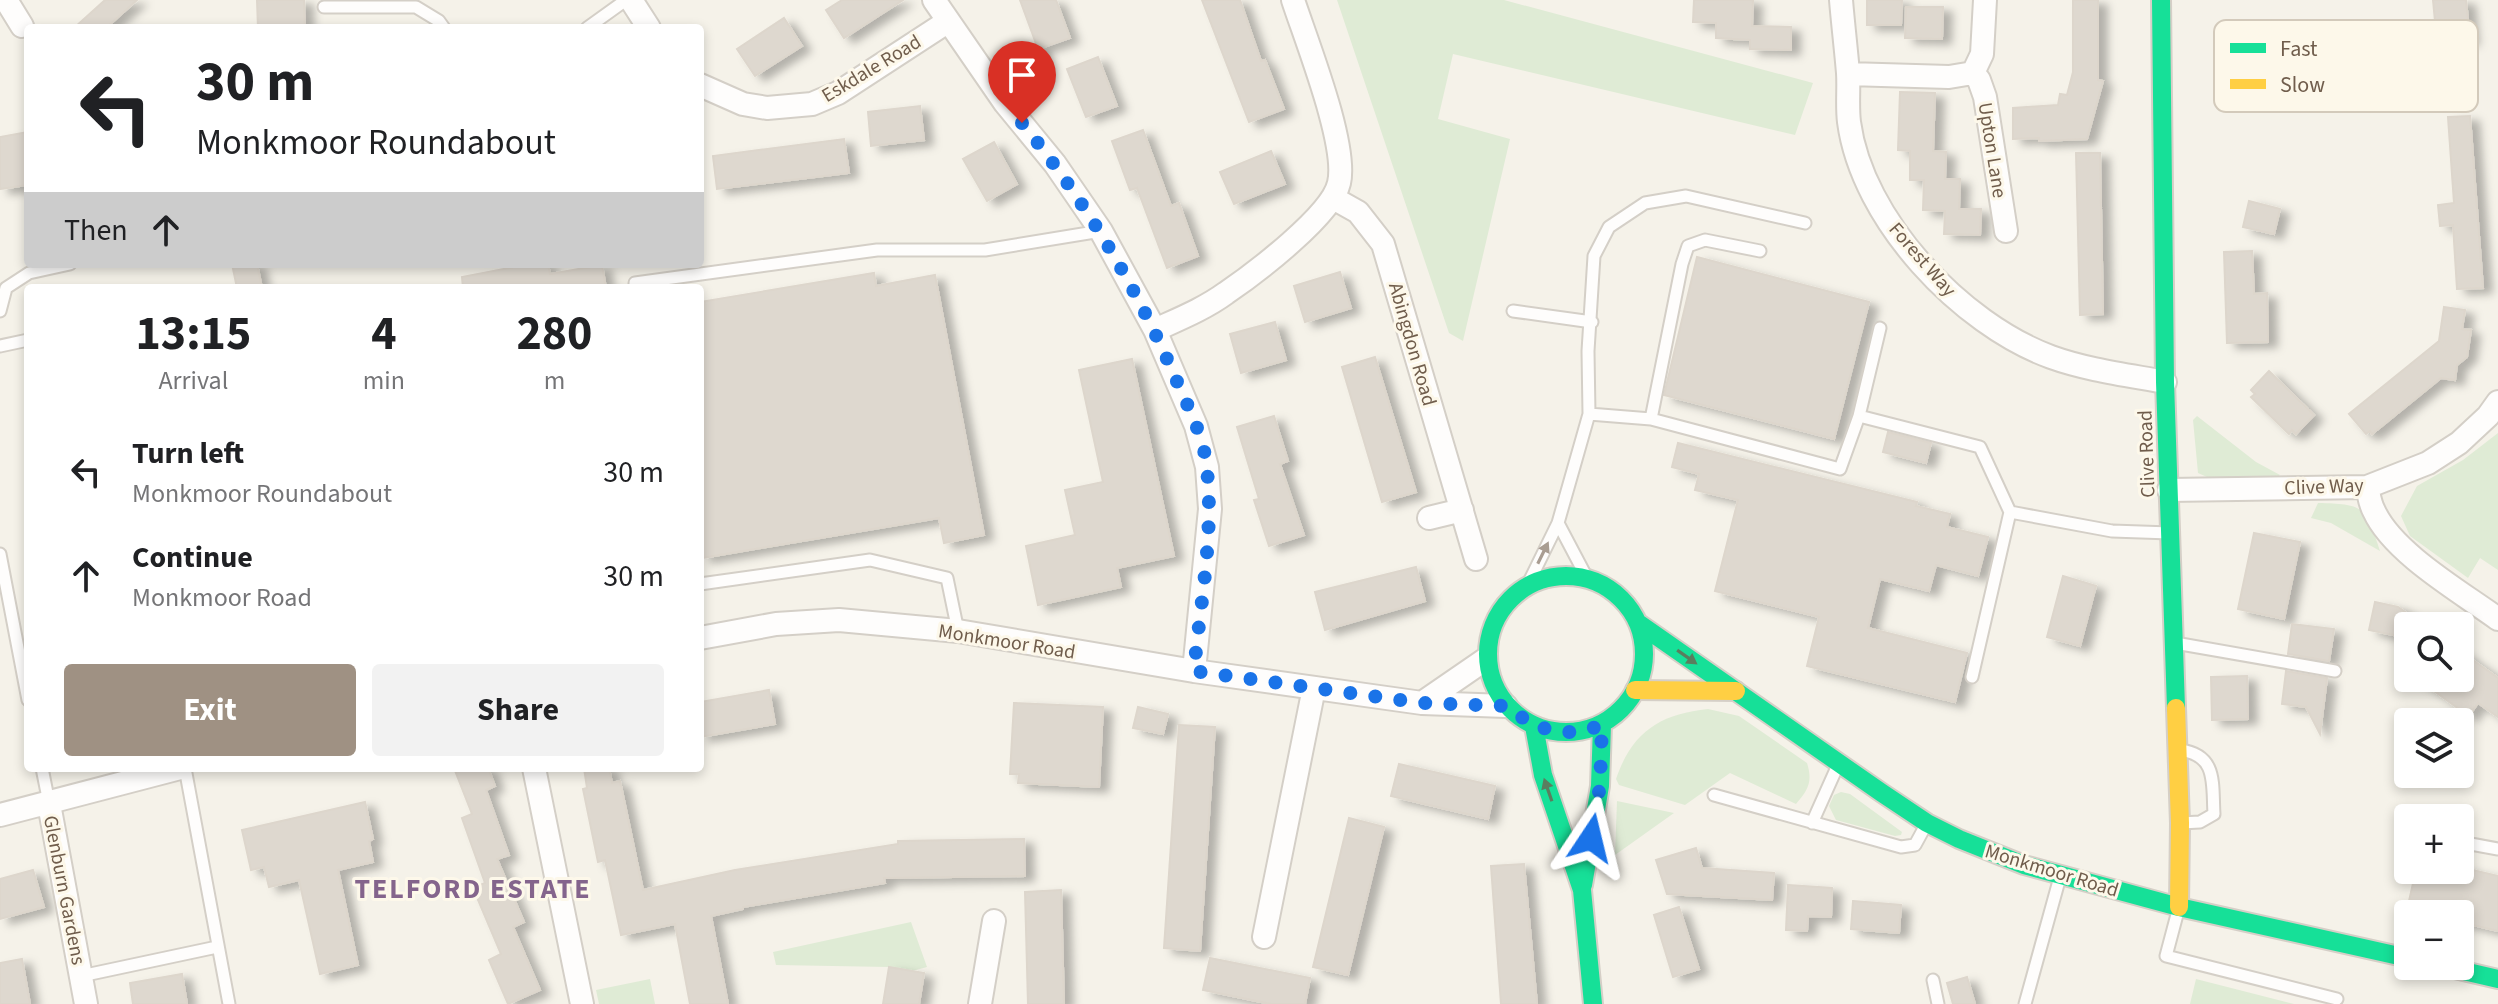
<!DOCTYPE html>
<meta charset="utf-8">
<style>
body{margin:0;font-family:"Source Sans 3",sans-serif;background:#f2f2f2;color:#202124;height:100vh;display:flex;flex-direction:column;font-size:30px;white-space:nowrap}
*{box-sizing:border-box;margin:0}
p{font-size:26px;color:#757577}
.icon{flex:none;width:44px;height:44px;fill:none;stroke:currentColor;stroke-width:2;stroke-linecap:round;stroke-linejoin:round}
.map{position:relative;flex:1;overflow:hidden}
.drawer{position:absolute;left:24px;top:284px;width:680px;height:488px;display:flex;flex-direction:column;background:#fff;border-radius:8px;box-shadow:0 4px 12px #0003}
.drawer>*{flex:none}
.hud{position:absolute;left:24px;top:24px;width:680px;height:244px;border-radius:8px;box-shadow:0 4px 12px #0003;background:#fff;color:#202124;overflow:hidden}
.fabs{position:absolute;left:2394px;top:612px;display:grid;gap:16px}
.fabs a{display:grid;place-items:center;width:80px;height:80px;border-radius:8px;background:#fff;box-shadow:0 4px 12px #0003;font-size:40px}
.pin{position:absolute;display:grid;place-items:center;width:68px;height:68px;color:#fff;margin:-82px -34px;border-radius:50% 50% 50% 0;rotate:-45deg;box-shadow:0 0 8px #0007}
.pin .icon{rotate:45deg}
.me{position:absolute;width:88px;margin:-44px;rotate:10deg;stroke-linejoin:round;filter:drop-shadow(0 0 6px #0008)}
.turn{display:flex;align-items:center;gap:28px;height:168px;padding:0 40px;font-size:36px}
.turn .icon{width:104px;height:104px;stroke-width:2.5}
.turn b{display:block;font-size:56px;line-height:68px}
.then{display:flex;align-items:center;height:76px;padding:0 40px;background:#0003;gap:16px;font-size:30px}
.eta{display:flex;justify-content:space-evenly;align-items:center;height:136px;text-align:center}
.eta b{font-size:48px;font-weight:700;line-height:56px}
.primary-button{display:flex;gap:16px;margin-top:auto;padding:16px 40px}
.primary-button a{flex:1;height:92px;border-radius:8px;background:#9f9183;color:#fff;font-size:32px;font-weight:700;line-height:92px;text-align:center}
.primary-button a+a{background:#f2f2f2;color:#202124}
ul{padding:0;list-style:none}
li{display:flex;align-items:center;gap:24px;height:104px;padding:0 40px}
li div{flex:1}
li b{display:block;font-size:30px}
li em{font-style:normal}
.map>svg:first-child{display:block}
.green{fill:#dfebd5}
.building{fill:#ded8cf;stroke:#ddd6cc;stroke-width:2;filter:url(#shadow)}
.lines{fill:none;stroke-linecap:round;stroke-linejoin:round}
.lane-casing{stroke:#d4cfc7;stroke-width:15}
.street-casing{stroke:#d4cfc7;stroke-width:26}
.fast-casing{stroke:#d5cfc7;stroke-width:22}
.slow-casing{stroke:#d5cfc7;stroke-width:22}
.lane{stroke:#fefdfc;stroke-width:11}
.street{stroke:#fefdfc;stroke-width:22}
.fast{stroke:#16e098;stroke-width:18}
.slow{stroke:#ffcf43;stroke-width:18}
.oneway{fill:#a99d92}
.oneway2{fill:#5a7e5f}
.route{stroke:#1a73e8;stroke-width:14;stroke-dasharray:0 25.2}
.labels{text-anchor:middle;stroke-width:6;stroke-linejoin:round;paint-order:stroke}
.street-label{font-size:20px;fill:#705d4c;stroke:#fdf8ea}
.district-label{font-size:28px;font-weight:bold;letter-spacing:2px;fill:#84648c;stroke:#fdf8ea}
.key{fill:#fdf8ea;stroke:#d3cabb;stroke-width:2}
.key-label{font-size:22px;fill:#705d4c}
</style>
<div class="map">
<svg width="2498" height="1004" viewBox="0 0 2498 1004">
<defs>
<filter id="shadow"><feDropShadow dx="9" dy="5" stdDeviation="4" flood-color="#0004"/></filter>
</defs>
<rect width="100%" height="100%" fill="#f5f2e9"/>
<path class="green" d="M1337 0H1504L1813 83 1795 135 1453 54 1438 119 1510 139 1463 341 1449 333Z
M2197 416 2256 462 2280 475 2276 478 2216 481 2198 473 2193 420Z
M2498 433V570L2480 558 2468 578 2410 536 2401 516 2417 486 2463 460Z
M2318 503C2365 504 2366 507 2380 551L2331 523 2311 518Z
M1708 709 1739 716 1807 763C1813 782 1808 790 1796 804L1730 773 1685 805 1619 785 1616 779C1632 732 1660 714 1708 709Z
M1841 792 1850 794 1902 832 1901 835 1895 836 1836 820 1829 806 1834 795Z
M1617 801 1674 813 1615 855Z
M911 922 927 967 912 971 889 967 776 965 773 952Z
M650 979 655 1004H599L596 990Z
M2196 979 2294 1004H2190Z"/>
<path class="building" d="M105 0H137L106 28H74Z
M257 0H304L305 28H258Z
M842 0H903L844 38 826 10Z
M1020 0H1056L1070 38 1038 49Z
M1202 0H1240L1261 61 1265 60 1284 109 1249 122Z
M1694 0H1753L1752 26 1791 27V50L1750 49V40L1716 38V23L1693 22Z
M1867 0H1902L1901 25H1867Z
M2073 0H2098V80L2103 81 2087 139 2039 141V138L2013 139V108L2058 105 2060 94 2067 95 2073 72Z
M2433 0H2466L2470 40 2437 43Z
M1906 7H1943L1942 39 1905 38Z
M784 18 802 46 755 76 737 49Z
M1098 57 1117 106 1086 117 1067 69Z
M1900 92 1935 93 1933 151 1946 152 1945 179H1960L1959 209H1981L1980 235 1944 234 1945 211 1923 210 1924 180H1910V151L1898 150Z
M920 106 924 140 871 146 868 112Z
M2470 116 2483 288 2457 289 2453 225 2440 226 2438 205 2454 203 2448 117Z
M1143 130 1171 206 1179 203 1198 256 1167 268 1137 188 1130 190 1112 141Z
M28 132V185L0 189V137Z
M844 139 849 173 717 189 713 156Z
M994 142 1017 184 987 201 963 159Z
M1271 151 1285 184 1234 204 1220 172Z
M2076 153H2100L2103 314 2080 315Z
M2249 201 2280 209 2274 234 2243 227Z
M2252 251 2254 294 2267 293 2268 342 2227 343 2224 252Z
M1697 257 1869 302 1834 439 1664 395Z
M232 264H257L262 288H237Z
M530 264H548L550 274 602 265 606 288H463L462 277Z
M1340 272 1351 308 1305 322 1294 286Z
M874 273 876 286 935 275 984 535 944 543 939 518 702 558 700 547V302Z
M2444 307 2465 310 2462 329 2471 330 2467 357 2457 365 2455 380 2441 378 2372 434 2370 431 2366 434 2349 414 2439 341Z
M1275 322 1286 360 1241 373 1230 334Z
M1375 357 1416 492 1382 502 1342 367Z
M1132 359 1174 556 1117 568 1121 587 1038 605 1026 546 1075 535 1065 490 1103 482 1079 370Z
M2269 371 2314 415 2296 434 2292 430 2289 434 2251 397 2255 394 2251 390Z
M1274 416 1288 461 1280 464 1304 535 1269 546 1254 500 1259 499 1237 427Z
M1888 432 1931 443 1926 463 1883 452Z
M1678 443 1917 502 1916 506 1950 514 1947 527 1988 537 1978 576 1936 565 1929 591 1880 579 1868 628 1967 653 1955 702 1807 666 1819 617 1715 591 1738 500 1695 490 1699 474 1672 467Z
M2254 533 2300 542 2284 619 2238 609Z
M1416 567 1425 601 1325 630 1315 592Z
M2063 576 2096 586 2080 646 2047 637Z
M2375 602 2398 607 2408 614V638L2369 630Z
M2292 624 2334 629 2329 661 2288 654Z
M2460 651 2498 678V717L2478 703 2469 716 2416 678H2460Z
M2286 671 2327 678 2320 734 2306 707 2282 704Z
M2247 676 2248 719 2212 720 2211 677Z
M769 690 775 724 700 737V702Z
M1014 703 1103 707 1099 787 1018 783 1019 774H1010Z
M1138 707 1168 714 1163 734 1133 728Z
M1179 725 1215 727 1200 951 1164 948Z
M1399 764 1495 786 1488 819 1391 796Z
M454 768H488L495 786 486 790 509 855 497 859 524 922 513 927 540 990 508 1004 489 960 501 954 473 888 485 883 462 818 472 814Z
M584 768H609L612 783 620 781 643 890 735 870 898 844V841L1024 839 1025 876 884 878 885 883 743 907V909L711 916 728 1004H690L675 924 621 935 605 860 598 862 583 789 587 788Z
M365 802 373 839 369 841 373 862 338 870 358 965 320 974 299 880 269 887 264 867 251 870 242 830Z
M1349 818 1384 827 1348 975 1313 967Z
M1696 848 1702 868 1774 873 1772 900 1667 894 1656 860Z
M1524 864 1537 1004H1501L1491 866Z
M2460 867 2498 876V931L2460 922V914H2424L2407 910 2416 870H2460Z
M33 870 44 907 0 919V879Z
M1788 885 1832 888 1831 917 1808 916 1807 931 1786 930Z
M1061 890 1064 1004H1028L1025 892Z
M1853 901 1901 905 1899 933 1851 929Z
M1679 907 1699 969 1673 977 1654 915Z
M1210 958 1310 978 1305 1004H1271L1203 990Z
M22 959 30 1004H0V963Z
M889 967 924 973 919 1004H883Z
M182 974 187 1004H133L130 983Z
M1967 977 1975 1004H1953L1947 983Z"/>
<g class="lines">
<g class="lane-casing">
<path id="lane" d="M324 7H416L439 21 444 28
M587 28 626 0
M635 288V283L877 250H985L1101 231
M0 311 6 288 29 273 70 264
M1513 311 1592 322
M0 346 28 340
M1589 414 1651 419 1840 469 1859 416 1880 328
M1859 416 1980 447 2010 512
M1651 419 1682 264 1688 246 1705 240 1760 251
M1558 523 1587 578
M0 554 28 700
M700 584 870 560 947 578 958 631
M1528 584 1558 523 1589 414 1588 351 1594 256 1609 227 1645 203 1686 196 1805 223
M2175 643 2335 671
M1972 677 2010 512 2112 531 2170 533
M2180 750C2218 755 2212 784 2214 814L2200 822 2181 823
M42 768 49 803
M185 768 229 1004
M1714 795 1901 847 1915 845 1927 823
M1812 823 1838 765
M2460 842 2498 849
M2179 907 2166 956 2337 999
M81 976 217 947
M1933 980 1938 1004
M2025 1004 2060 877"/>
</g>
<g class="street-casing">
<path id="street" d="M6 0 22 26
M631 0 649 28
M934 0 1005 103 1055 164 1101 231 1155 330 1196 426 1207 467 1210 509 1194 671
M1841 0C1843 24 1846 49 1848 73 1849 89 1847 106 1849 122 1862 220 1961 324 2051 357 2087 370 2127 375 2165 382
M1985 0 1982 54 1973 73 1979 80 1985 97 2006 231
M1848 74 1949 77 1973 73
M700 85 743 104 767 108 812 104 838 93 947 22
M1333 198 1358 212 1383 244 1476 559
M1155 330C1179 319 1204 309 1226 293 1254 274 1332 215 1339 183 1348 145 1306 40 1293 0
M2367 487C2369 495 2370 504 2374 511 2393 553 2461 592 2498 619
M2169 490 2367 487 2428 463 2459 443 2488 416 2498 402
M1429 518 1462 510
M700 638 776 624 839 620 958 631 1194 671 1422 703 1506 706
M1422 703 1486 659
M534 768 582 1004
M49 804 86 1004
M0 815 180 768
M1264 937 1314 688
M980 1004 994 921"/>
</g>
<g class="fast-casing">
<path id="fast" d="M2161 0 2165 382 2176 708
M1488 654a78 78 0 1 1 156 0a78 78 0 1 1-156 0Z
M1638 623 1882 793 1927 823 1959 839 2024 865 2179 907 2408 958
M1534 726 1543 775 1582 890 1593 1004
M1583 885 1600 786 1602 725
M2442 966 2498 979"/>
</g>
<g class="slow-casing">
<path id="slow" d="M1635 690 1736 691
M2176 708 2180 823 2179 907"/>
</g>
<use href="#lane" class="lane"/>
<use href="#street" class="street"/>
<use href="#fast" class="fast"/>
<use href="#slow" class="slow"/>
</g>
<defs><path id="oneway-solid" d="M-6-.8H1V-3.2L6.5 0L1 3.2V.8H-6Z" transform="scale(2)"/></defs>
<use class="oneway" href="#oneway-solid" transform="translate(1543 553) rotate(-64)"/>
<g class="oneway2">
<use href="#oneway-solid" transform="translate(1687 657) rotate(35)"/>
<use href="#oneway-solid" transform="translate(1548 790) rotate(-109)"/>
</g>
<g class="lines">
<path class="route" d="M1022 123C1087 203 1138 290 1178 384 1190 411 1205 440 1207 470 1214 536 1200 605 1194 671L1422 703 1506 706 1534 726 1561 732H1581L1602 725 1600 786 1591 838"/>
</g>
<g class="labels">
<g class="street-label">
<text transform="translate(871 68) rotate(-31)" y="7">Eskdale Road</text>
<text transform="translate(1993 150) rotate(81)" y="7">Upton Lane</text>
<text transform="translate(1923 259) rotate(49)" y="7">Forest Way</text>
<text transform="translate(1413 344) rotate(74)" y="7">Abingdon Road</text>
<text transform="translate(2146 454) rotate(-92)" y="7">Clive Road</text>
<text transform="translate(2324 486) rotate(-2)" y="7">Clive Way</text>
<text transform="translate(1007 641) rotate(9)" y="7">Monkmoor Road</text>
<text transform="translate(2052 870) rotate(17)" y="7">Monkmoor Road</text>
<text transform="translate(65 890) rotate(79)" y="7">Glenburn Gardens</text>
</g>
<g class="district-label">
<text x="473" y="898">TELFORD ESTATE</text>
</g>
</g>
<rect x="2214" y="20" width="264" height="92" rx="12" class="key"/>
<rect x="2230" y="43" width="36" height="10" fill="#16e098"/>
<rect x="2230" y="79" width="36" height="10" fill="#ffcf43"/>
<g class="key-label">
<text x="2280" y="56">Fast</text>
<text x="2280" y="92">Slow</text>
</g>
</svg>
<div class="fabs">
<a><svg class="icon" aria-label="search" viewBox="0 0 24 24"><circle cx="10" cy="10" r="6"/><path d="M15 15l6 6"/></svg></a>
<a><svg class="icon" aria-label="layers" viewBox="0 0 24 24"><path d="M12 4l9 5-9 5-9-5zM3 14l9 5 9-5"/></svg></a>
<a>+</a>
<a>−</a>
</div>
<div class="pin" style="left:1022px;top:123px;background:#d93025"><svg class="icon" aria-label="arrive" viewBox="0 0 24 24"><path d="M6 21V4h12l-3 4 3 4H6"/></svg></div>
<svg class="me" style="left:1591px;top:838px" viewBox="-20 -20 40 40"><path d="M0-17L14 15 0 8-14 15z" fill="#1a73e8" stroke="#fff" stroke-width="4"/></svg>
<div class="hud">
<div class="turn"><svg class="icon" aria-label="left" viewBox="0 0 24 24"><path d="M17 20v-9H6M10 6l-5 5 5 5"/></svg><div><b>30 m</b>Monkmoor Roundabout</div></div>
<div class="then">Then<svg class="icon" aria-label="ahead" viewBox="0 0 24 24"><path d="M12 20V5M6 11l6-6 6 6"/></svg></div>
</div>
<section class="drawer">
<div class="eta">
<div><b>13:15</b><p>Arrival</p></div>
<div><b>4</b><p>min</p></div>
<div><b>280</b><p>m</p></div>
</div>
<ul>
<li><svg class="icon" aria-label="left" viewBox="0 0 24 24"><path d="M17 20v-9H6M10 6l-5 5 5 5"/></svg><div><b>Turn left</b><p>Monkmoor Roundabout</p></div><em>30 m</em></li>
<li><svg class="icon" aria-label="ahead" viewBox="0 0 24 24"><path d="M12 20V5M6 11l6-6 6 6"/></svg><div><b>Continue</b><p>Monkmoor Road</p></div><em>30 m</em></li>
</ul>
<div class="primary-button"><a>Exit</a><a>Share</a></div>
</section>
</div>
